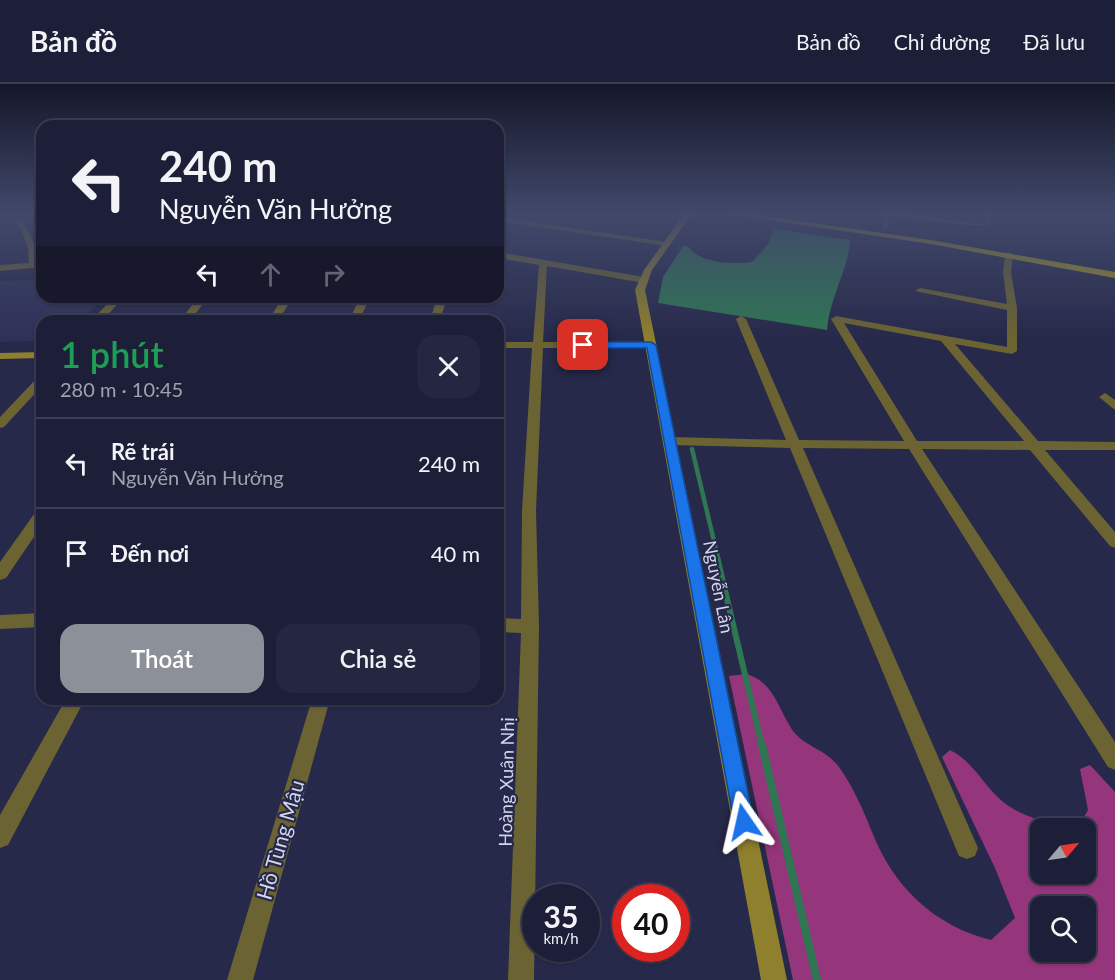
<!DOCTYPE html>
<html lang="vi">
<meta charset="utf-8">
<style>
body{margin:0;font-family:Lato,sans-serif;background:#252740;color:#f1f3f6;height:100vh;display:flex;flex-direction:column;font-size:22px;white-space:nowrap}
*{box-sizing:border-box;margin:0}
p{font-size:20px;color:#a0a2ae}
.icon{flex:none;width:33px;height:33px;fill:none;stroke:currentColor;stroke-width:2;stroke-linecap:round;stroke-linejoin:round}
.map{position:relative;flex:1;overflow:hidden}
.details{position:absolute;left:36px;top:231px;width:468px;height:390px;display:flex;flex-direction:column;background:#1d1f38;border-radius:18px;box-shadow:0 2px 4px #0004,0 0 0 2px #3b3d53}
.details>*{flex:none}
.banner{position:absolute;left:36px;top:36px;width:468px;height:183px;border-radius:18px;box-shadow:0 2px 4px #0004,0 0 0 2px #3b3d53;background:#1d1f38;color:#f1f3f6;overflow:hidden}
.needle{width:39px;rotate:61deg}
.buttons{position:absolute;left:1030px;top:734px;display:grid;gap:12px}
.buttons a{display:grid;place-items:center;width:66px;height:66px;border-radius:12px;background:#1d1f38;box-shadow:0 2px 4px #0004,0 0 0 2px #3b3d53;font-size:30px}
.speed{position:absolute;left:522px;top:800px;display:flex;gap:12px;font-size:30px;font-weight:700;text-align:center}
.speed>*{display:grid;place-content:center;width:78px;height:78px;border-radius:50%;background:#1d1f38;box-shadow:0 2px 4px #0004,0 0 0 2px #3b3d53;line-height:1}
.speed small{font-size:15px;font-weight:400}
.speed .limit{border:9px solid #d22;background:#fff;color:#111}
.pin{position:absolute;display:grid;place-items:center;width:51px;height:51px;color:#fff;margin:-26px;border-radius:12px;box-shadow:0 3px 9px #0006}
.me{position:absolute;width:66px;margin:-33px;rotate:349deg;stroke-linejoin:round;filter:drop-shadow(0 0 4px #0008)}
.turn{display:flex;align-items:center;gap:21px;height:126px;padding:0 24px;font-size:27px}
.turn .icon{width:78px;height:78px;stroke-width:2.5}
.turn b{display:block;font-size:42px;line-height:51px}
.lanes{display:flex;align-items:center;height:57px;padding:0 24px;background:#0003;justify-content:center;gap:30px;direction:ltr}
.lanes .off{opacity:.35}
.round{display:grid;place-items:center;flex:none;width:63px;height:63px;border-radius:18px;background:#252740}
.summary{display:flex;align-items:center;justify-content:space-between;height:102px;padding:0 24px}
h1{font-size:36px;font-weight:600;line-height:45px;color:#1e9e55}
.action{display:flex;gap:12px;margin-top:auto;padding:12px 24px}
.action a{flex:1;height:69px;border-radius:18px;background:#8c9099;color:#fff;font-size:24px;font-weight:600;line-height:69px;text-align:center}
.action a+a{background:#252740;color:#f1f3f6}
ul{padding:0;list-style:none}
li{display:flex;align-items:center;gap:18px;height:90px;padding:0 24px;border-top:2px solid #3b3d53}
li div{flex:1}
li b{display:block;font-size:22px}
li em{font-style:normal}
header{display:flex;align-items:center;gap:36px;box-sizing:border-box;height:84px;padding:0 30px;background:#1d1f38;border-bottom:2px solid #3b3d53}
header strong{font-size:28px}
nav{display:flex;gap:33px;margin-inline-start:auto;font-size:21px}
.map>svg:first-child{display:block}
.built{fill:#2e3158}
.forest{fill:#95357c;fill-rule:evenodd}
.water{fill:#2f7653}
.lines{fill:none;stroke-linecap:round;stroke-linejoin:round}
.stream-far2{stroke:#2f7653;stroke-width:4.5}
.stream-far1{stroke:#2f7653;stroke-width:6}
.stream{stroke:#2f7653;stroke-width:8}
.lane{fill:#6c6333;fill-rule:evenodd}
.street{fill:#6c6333;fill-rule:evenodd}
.secondary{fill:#8f802d;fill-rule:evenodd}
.primary{fill:#aa9722;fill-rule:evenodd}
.route{fill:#1a73e8;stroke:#114b97;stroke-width:1.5}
.labels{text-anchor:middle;stroke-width:4.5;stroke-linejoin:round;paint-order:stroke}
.street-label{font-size:18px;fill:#d3d6ec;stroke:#27294a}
.near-street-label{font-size:21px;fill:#d3d6ec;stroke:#27294a}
</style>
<header>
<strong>Bản đồ</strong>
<nav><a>Bản đồ</a><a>Chỉ đường</a><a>Đã lưu</a></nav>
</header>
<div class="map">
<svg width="1115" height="896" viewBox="0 0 1115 896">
<rect width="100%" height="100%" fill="#27294a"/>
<path class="built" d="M42 196V213H105L80 237H42V257L0 258V197Z"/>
<path class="forest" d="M746 590C773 597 778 624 791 644 803 663 825 664 839 683 853 703 863 725 872 748 893 802 934 842 991 856L1015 834 995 784 942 673 950 666C973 677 983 701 1002 717 1020 733 1059 744 1081 738L1088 726 1080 685 1090 681 1115 708V896H793L729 592ZM1041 744H1086V789H1041ZM1041 822H1086V867H1041Z"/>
<path class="water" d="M774 145 850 156C848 187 829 215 827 246L658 219 663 193 683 162H688C699 180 733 180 752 178L769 159Z"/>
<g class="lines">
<path class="stream-far2" d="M692 365 719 478"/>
<path class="stream-far1" d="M718 477 762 662"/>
<path class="stream" d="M762 661 817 896"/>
<path class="lane" d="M884 130H898L981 140 987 137 986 130H990L991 138 981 142 888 132 887 144 885 145 883 144Z"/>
<path class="street" d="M498 133 667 158 671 160 667 162 498 137Z
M17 136 24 138 36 164 38 178 42 177V183L0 187V181L29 179 28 164Z
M498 168 644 193 649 196 644 199 547 182 543 258H651L656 261 651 264H543L536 427 539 542 534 896H508L521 549 498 548V534L521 535 522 427 532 264H498V258H533L539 181 498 174Z
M1009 168 1013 171 1011 188 1017 224V267L1012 270 955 260 1038 357 1115 358V366H1045L1115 448V464L1110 462 1030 366 922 365 1115 658V686L1108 683 909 365 803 364 978 764 975 772 967 775 959 772 790 364 671 361 665 357 671 353 786 356 736 235 741 232 746 235 799 356 904 357 831 235 836 232 1007 263V226L915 207 920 204 1007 220 1003 188 1005 171ZM844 239 941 257 1024 357H917Z
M114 213H124L102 237H91Z
M198 213H208L190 237H180Z
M283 213H293L278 237H268Z
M360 213H370L359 237H349Z
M437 213H447L440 237H430Z
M42 292V302L4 343 0 344V333L38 293Z
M1105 309 1115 316V326L1099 313Z
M42 425V441L6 494 0 496V478L37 426Z
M42 529V543L0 545V531Z
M66 615H85L8 761 0 764V731Z
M312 615H330L253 896H227Z"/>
<path class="secondary" d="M684 130H692L652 186 645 206 787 896H761L635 206 644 186Z
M42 268V274L0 275V269Z"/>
<path class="primary" d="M729 130H749L931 156 1115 188V194L931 160Z"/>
</g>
<linearGradient id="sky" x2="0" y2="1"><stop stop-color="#151729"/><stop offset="0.51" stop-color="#41496b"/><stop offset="1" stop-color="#41496b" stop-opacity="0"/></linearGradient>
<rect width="1115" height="255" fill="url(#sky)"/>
<path class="route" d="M651 258 656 261 754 738 751 745 744 748 737 745 734 738 647 264H583L578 261 583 258Z"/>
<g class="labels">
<g class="street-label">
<text transform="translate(718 503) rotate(79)" y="6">Nguyễn Lân</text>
<text transform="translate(507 698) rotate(-89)" y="6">Hoàng Xuân Nhị</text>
</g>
<g class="near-street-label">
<text transform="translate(281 756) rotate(-74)" y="7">Hồ Tùng Mậu</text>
</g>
</g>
</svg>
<div class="buttons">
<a><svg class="needle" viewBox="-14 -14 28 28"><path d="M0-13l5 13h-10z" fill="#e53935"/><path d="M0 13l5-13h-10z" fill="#a0a2ae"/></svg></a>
<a><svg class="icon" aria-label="search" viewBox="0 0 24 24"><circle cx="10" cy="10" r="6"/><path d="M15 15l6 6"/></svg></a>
</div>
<div class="speed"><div>35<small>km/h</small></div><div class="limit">40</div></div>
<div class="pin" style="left:583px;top:261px;background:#d93025"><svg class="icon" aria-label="arrive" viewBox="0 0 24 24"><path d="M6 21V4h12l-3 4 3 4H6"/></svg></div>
<svg class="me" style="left:744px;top:738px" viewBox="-20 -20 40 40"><path d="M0-17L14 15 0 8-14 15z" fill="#1a73e8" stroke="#fff" stroke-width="4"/></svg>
<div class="banner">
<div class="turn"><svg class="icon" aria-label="left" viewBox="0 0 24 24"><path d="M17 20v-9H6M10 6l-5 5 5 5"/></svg><div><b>240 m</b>Nguyễn Văn Hưởng</div></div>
<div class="lanes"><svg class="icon" aria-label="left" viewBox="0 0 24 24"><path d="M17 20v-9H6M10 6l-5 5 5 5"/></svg><svg class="icon off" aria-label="ahead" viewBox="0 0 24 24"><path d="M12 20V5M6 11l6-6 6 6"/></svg><svg class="icon off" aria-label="right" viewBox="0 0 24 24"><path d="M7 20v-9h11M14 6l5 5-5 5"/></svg></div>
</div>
<section class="details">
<div class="summary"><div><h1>1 phút</h1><p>280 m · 10:45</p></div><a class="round"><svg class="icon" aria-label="close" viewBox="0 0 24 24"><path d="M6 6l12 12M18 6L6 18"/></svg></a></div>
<ul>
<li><svg class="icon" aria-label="left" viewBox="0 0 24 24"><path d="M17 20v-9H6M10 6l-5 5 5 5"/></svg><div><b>Rẽ trái</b><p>Nguyễn Văn Hưởng</p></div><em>240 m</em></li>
<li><svg class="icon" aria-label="arrive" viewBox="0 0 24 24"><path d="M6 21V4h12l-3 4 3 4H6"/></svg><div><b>Đến nơi</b></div><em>40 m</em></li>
</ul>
<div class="action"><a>Thoát</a><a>Chia sẻ</a></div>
</section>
</div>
